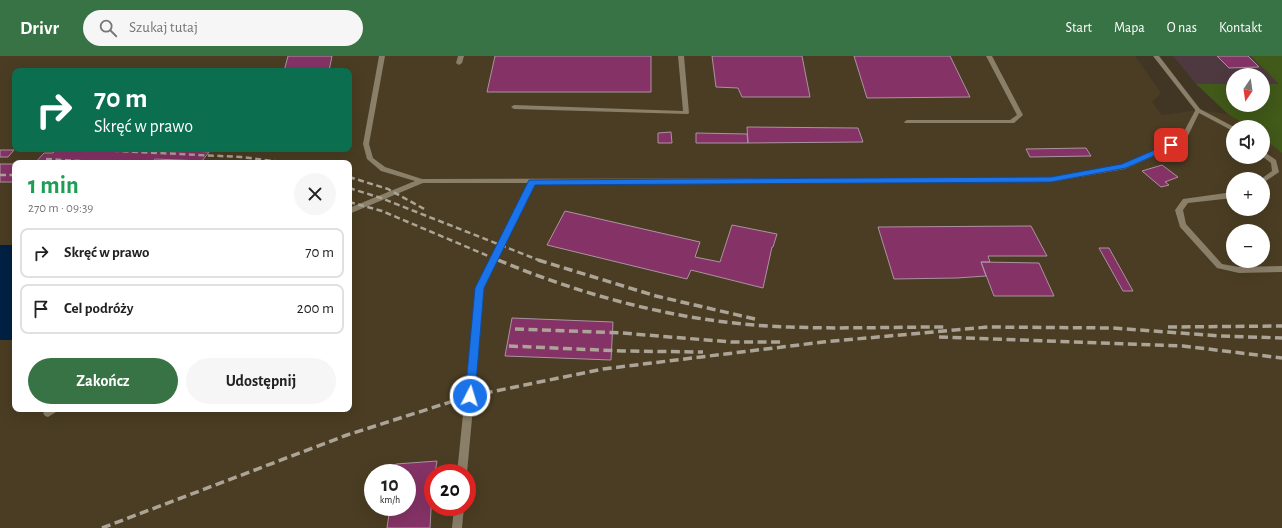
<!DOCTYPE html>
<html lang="pl">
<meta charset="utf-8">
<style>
body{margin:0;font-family:"Alegreya Sans",sans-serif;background:#f6f6f6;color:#222;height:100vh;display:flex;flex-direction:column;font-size:15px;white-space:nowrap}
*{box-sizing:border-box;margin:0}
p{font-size:13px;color:#767676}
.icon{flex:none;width:22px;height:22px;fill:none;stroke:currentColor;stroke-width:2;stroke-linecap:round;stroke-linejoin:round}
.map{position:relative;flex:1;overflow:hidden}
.details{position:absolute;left:12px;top:104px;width:340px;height:252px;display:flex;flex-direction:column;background:#fff;border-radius:8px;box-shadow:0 4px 16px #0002}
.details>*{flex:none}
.banner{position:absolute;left:12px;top:12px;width:340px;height:84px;border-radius:8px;box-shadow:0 4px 16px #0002;background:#0b6e4f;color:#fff;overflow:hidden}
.needle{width:26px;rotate:193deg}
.fabs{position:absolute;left:1226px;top:12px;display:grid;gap:8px}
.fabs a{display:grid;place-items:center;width:44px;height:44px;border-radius:50%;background:#fff;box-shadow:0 4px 16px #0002;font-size:20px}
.speed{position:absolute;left:364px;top:408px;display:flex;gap:8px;font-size:20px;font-weight:700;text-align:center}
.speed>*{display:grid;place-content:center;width:52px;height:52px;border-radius:50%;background:#fff;box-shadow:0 4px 16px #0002;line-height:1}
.speed small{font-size:10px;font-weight:400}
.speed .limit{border:6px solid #d22;background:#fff;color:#111}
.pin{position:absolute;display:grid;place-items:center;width:34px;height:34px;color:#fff;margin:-17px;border-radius:8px;box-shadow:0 2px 6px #0006}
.me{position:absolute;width:44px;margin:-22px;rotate:5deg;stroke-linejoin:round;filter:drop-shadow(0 0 3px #0008)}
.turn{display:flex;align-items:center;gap:14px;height:84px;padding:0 16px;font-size:18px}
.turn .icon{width:52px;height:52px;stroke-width:2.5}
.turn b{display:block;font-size:28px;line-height:34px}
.round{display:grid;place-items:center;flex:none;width:42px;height:42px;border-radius:21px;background:#f6f6f6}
.overview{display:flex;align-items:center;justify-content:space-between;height:68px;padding:0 16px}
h1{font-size:24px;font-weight:700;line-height:30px;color:#1e9e55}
.primary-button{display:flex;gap:8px;margin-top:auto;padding:8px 16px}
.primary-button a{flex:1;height:46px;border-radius:24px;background:#387346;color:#fff;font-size:16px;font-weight:700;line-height:46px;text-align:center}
.primary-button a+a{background:#f6f6f6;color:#222}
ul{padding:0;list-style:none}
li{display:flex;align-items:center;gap:12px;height:50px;margin:0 8px 6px;padding:0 8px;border:2px solid #e0e0e0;border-radius:8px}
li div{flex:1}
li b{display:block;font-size:15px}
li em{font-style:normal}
header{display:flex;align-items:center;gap:24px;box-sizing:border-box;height:56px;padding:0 20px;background:#387346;color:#fff}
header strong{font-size:19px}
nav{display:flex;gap:22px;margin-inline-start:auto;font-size:14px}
.search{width:280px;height:36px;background:#f6f6f6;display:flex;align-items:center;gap:10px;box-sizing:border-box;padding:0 14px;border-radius:22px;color:#767676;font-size:15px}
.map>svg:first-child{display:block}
.commercial{fill:#4d393f}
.built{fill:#4a3d23;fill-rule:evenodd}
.green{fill:#415919}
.water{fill:#002143}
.building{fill:#853366;stroke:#ab93a0}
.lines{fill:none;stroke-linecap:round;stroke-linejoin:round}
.service{fill:#8a7f69;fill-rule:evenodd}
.minor{fill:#8a7f69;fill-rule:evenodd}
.rail-far1{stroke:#aba497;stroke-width:2.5;stroke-dasharray:6 3.5;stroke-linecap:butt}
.rail{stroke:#aba497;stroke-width:3.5;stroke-dasharray:9 4.5;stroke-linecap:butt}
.route{fill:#1a73e8;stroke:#114b97}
</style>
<header>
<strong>Drivr</strong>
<div class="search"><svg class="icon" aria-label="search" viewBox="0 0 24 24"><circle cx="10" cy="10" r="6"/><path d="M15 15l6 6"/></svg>Szukaj tutaj</div>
<nav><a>Start</a><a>Mapa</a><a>O nas</a><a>Kontakt</a></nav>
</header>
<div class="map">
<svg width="1282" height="472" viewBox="0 0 1282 472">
<rect width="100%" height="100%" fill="#403623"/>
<path class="commercial" d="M1173 0H1251L1280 28H1263V19H1233V28H1196Z"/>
<path class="built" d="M0 0H1135L1161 37 1152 46 1162 59 1198 54 1228 58 1248 71H1233V101H1263V82L1282 97V472H0ZM15 15H349V93H15ZM15 107H349V353H15ZM1233 123H1263V153H1233ZM1233 175H1263V205H1233ZM373 417H407V451H373ZM433 417H467V451H433Z"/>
<path class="green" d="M1251 0H1282V97L1263 82V71H1248L1228 58 1196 28H1233V49H1263V28H1279Z"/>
<path class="water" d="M0 189H15V284H0Z"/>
<path class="building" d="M288 0H332L329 15H284Z
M495 0H651V36H487Z
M712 0H802L810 41H742L738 32 716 31Z
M854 0H950L970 41 867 42Z
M1217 0H1248L1259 11 1229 12Z
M747 71 858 72 863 86 748 87Z
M671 76 672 87H658V77Z
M696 77 747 78 748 87H696Z
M1086 92 1091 100 1030 101 1026 93Z
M57 93H160L209 96 202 105 155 103 152 107H35L44 97H53Z
M0 94H14L8 101H0Z
M0 108H15V126H0Z
M1162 109 1178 121 1165 126 1169 129 1161 131 1142 115Z
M565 155 700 186 695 201 720 206 732 169 777 178 773 191H772L763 232 691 214 687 223 547 189Z
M1031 170 1047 200H988L990 206H981L986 220 957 222 894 223 878 171Z
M1099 192H1109L1133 235H1123Z
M981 206 1039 207 1054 240H994Z
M512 262 613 266 611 304 505 300Z
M437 405 435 417H433L430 472H387L390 451H407V417H395L396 408Z"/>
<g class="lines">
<path class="service" d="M379 0H385L369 88 373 102 385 111 422 123 1051 122 1121 109 1180 83 1196 53H1200L1234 71H1233V75L1231 74 1199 57 1185 86 1125 113 1051 126 535 127 484 232 467 417H457L476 232 528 127H423L349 158V152L415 125 381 115 367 103 363 88Z
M458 0H464L462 7 459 9 456 7Z
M678 0H684L689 57 688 58 514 53 511 51 514 49 683 55Z
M986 0H992L1023 59 1014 67H905L904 66 907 64H1010L1017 59Z
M1263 95 1276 104 1279 116 1263 127V123H1261L1272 115 1271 107 1263 101Z
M1233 136V142L1188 147 1183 154 1186 168 1222 208 1239 211 1282 210V216L1239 217 1217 212 1180 171 1175 154 1183 143Z
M46 353H58L56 356 48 361 45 360 43 357Z
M454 451H464L462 472H452Z"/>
<path class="minor" d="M1153 0H1159L1200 53V55H1196Z"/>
<path class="rail-far1" d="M75 93 241 101 290 107
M46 103 111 107
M0 119H15
M349 121 388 133 426 154
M349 132 381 142 541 205
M349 146 382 155 500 205"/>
<path class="rail" d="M498 204C589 242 689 268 789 271 841 273 892 271 944 271
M538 204 656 240 755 263
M1168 271 1282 270
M515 273 622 277 731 286H783
M939 281 1183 290 1282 302
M509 290 622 295 703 296
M102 472 347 379 466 341 603 313 823 286 988 271 1112 272 1221 280 1282 282"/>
</g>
<path class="route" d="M1171 87 1174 88V91L1126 112 1051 126 535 129 484 232 475 340 470 345 465 340 475 232 529 124 1051 121 1122 108Z"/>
</svg>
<div class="fabs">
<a><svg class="needle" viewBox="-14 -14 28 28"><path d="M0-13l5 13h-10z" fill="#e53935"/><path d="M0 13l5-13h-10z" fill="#767676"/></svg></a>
<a><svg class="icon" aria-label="sound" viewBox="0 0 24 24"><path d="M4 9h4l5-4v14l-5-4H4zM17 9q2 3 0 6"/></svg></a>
<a>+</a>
<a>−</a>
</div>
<div class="speed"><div>10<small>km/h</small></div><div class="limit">20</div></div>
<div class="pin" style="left:1171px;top:89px;background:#d93025"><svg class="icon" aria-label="arrive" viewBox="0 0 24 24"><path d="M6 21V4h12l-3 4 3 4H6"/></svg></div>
<svg class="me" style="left:470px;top:340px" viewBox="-20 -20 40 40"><circle r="17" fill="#1a73e8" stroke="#fff" stroke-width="3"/><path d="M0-11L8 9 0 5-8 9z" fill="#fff"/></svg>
<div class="banner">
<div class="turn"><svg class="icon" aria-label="right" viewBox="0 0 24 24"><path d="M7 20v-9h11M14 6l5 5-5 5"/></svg><div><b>70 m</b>Skręć w prawo</div></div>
</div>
<section class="details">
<div class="overview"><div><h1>1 min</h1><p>270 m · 09:39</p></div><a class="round"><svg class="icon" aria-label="close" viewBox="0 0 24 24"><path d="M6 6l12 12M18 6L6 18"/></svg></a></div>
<ul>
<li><svg class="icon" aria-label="right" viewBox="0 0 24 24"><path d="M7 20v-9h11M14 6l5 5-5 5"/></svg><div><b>Skręć w prawo</b></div><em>70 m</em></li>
<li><svg class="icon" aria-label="arrive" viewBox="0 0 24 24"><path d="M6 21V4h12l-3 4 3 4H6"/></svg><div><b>Cel podróży</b></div><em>200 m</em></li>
</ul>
<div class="primary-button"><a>Zakończ</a><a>Udostępnij</a></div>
</section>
</div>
